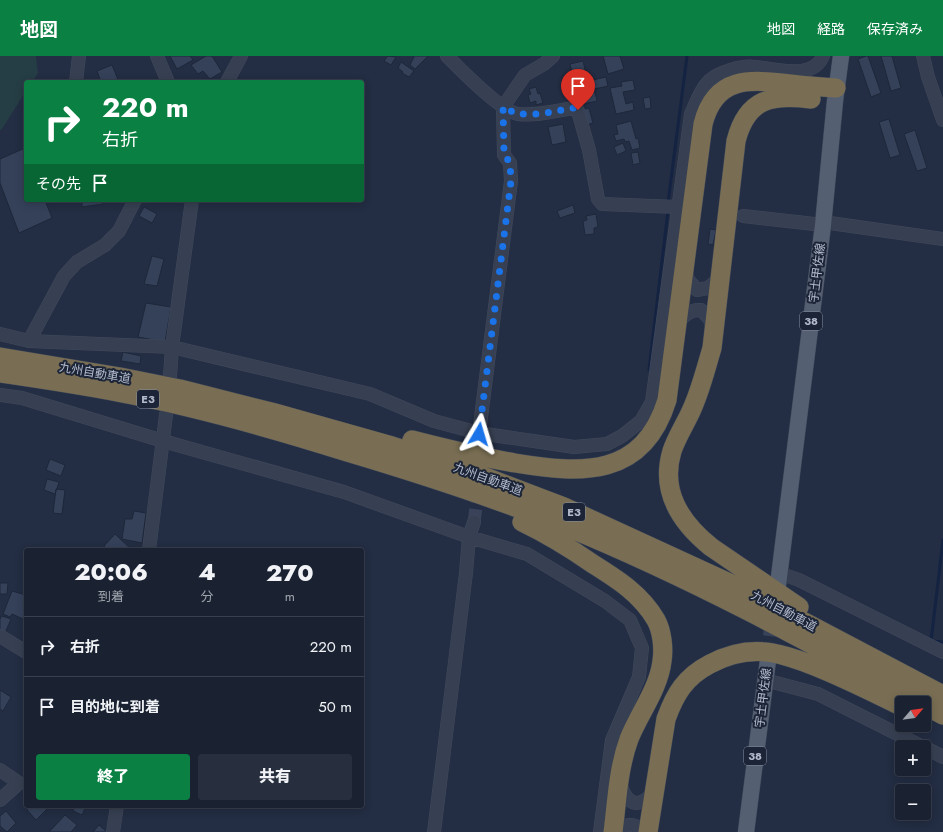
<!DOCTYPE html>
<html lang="ja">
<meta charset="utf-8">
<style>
body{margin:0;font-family:Jost,"Noto Sans JP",sans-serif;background:#272f3e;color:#f1f3f6;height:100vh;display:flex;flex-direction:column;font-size:15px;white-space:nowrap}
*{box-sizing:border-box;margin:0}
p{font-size:13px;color:#9fa4ac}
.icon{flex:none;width:22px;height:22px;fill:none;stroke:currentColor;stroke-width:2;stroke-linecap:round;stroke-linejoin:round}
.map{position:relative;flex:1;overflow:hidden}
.panel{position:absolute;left:24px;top:492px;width:340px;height:260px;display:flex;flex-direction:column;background:#1a2232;border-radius:4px;box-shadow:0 2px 10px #0003,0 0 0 1px #383f4d}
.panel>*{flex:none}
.guide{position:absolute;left:24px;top:24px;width:340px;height:122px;border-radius:4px;box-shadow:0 2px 10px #0003,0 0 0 1px #383f4d;background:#0b8043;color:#fff;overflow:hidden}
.needle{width:26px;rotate:61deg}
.tools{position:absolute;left:895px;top:640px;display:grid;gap:8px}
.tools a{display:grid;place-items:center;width:36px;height:36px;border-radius:4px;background:#1a2232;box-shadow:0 2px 10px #0003,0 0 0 1px #383f4d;font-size:20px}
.pin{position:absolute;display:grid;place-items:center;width:34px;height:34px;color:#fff;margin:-41px -17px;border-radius:50% 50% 50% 0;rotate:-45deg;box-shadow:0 0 4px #0007}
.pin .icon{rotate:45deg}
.me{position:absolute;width:44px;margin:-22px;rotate:7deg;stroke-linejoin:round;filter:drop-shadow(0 0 3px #0008)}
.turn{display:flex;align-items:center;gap:14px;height:84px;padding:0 12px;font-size:18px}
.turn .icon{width:52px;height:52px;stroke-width:2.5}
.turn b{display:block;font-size:28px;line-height:34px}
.then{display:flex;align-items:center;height:38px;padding:0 12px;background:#0003;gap:8px;font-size:15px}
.eta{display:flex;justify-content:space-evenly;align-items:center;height:68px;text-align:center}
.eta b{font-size:24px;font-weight:800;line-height:28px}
.action{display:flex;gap:8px;margin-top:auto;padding:8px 12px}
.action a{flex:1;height:46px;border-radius:4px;background:#0b8043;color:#fff;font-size:16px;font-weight:800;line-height:46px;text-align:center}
.action a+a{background:#272f3e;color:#f1f3f6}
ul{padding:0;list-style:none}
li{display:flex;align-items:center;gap:12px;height:60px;padding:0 12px;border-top:1px solid #383f4d}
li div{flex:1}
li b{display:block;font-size:15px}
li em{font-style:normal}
header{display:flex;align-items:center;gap:24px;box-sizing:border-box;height:56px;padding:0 20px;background:#0b8043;color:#fff}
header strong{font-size:19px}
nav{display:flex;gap:22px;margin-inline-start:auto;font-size:14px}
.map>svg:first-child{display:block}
.green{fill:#253d44}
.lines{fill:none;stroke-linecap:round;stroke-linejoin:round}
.stream{stroke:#142342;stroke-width:3}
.building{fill:#344159;stroke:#1e273a}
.minor-tunnel{stroke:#394258;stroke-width:13;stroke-dasharray:13 6;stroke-linecap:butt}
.major-tunnel{stroke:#394258;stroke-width:16;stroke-dasharray:16 8;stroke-linecap:butt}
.minor-casing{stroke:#41495c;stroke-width:14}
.major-casing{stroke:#41495c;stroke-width:17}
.highway-casing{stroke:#3f485a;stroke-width:20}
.minor{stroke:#374052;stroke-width:13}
.major{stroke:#555f72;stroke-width:16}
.highway{stroke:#796e53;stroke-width:19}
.route{stroke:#1a73e8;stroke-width:7;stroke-dasharray:0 12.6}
.labels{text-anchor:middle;stroke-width:4;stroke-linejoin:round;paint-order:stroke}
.shield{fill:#1c2538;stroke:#868ea0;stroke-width:1}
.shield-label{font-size:11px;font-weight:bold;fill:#b4bbcd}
.street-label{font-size:12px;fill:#b4bbcd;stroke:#1c2538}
</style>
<header>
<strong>地図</strong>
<nav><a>地図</a><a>経路</a><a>保存済み</a></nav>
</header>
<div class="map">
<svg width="943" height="776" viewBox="0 0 943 776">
<rect width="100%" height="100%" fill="#232d43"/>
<path class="green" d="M0 0H36L38 17 32 26H26V35L2 73 0 74Z"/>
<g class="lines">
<path class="stream" d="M668 147 687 0
M649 314 668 155
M943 484 931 585 943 586"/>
</g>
<path class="building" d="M170 0H190L193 4 177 13Z
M206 0H212L222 16 210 23 203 15 198 18 191 9Z
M388 0 396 1 391 9 384 5Z
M413 0H428L415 13 410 9 414 1Z
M603 0H620L624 13 608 18Z
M866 0H868L881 37 871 41 858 3Z
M881 0H892L901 32 891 35Z
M583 5 587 22 574 25 570 8Z
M401 6 414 15 409 21 402 17 403 16 398 12Z
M112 9 119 26H101L97 15Z
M606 21 608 30 590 34 588 25Z
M633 24 635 34 623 36 626 48 633 46 634 54 616 58 610 32 622 30 621 26Z
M536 31 538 38 540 37 543 47 536 49V45L530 47 528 39 531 38 529 33Z
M595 36 597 45 579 49 577 40Z
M650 41 651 52 645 53 643 42Z
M589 52 593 67 586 69 582 54Z
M889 63 900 99 890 102 879 66Z
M631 65 636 83 638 82 640 92 632 94 629 85 625 86 624 83 616 85 614 79 618 78 616 69Z
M563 68 566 86 552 89 548 71Z
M915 74 927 112 917 115 904 78Z
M623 87 626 95 617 99 614 91Z
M25 92 26 144H45L52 162 19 177 0 127V103Z
M638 96 640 107 633 109 631 97Z
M82 144H102L103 148 82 151Z
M573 149 575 157 560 162 557 155Z
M144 151 157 158 152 167 139 160Z
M596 158 598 171 594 172V178L585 179 583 165 587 164 586 160Z
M710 173 716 174 713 189 708 188Z
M152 200 164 203 157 230 144 228Z
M146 247 171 251 165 286 138 281Z
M123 296 141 300 140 308 121 305Z
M50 403 65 409 61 420 46 414Z
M47 423 59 426 55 438 44 434Z
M56 433 65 434 62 458 53 457Z
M134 455 146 457 142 487 122 483 125 463H132Z
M115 478 132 494H108L104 490Z
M0 527H8L7 538H0Z
M12 535 26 539V554L23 563 12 558 10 561 3 558Z
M2 560 11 563 5 577 0 575V563Z
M0 634 11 641 3 655 0 653Z
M30 750H45L48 752 36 764 27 754Z
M75 750H86L82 759 73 755Z
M6 755 16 767 7 776 0 770V760Z
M65 759 77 769 71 776H49Z
M99 769 107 776H93Z"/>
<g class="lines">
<path class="minor-tunnel" d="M474 466 479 430"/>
<path class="major-tunnel" d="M768 604 774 556"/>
<g class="minor-casing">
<path id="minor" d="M157 0 168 26
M447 0C460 13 502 56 518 58 537 60 555 55 573 52L578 55 589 94 598 143 602 148 678 151
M923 0 928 21 943 64
M76 26 79 0
M227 26 241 0
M743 160 823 169
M823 166 943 183
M684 215 689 225 697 234 708 232 719 223
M677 268C684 260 690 253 701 254L709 262 714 273
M0 278 29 285 172 291 370 338 434 365 479 377 574 391 607 388 622 380 641 365 652 346 691 58C696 47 700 34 709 25 718 16 742 9 755 11 775 12 813 25 823 0
M29 285 64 220 77 206 105 189 119 175 135 144
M170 320 172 291 192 144
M0 339 22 342 163 385 344 436 469 481 527 498 605 545 630 564 642 592 639 621 612 684 600 776
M485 391 479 377 511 125 510 107 504 99 503 51 525 19 544 8 553 0
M149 494 166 359
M779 517 799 524 943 596
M0 580 26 596
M765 624 818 638 923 691
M924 691 943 701
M0 714 19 727 0 744
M620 727C627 749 638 754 654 736
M113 776 117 750
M434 776 466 517 469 481 474 466
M616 776C624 767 635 766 642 776"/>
</g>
<g class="major-casing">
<path id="major" d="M778 529 823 169 835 45 841 0
M746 776 768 604"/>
</g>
<g class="highway-casing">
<path id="highway" d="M0 301 120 321 180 333 275 357 392 390 472 416 564 451 738 531 943 639
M0 317C41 323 82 329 122 337 197 351 274 373 347 396 421 418 495 442 567 471 689 521 805 584 921 647
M412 384C447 393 480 401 515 407 582 418 643 422 667 344L703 68C715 20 749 23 791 28 806 30 821 31 836 32
M522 466C547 478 570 492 593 508 617 523 641 538 656 564 662 575 664 592 662 605 659 632 639 658 629 683 618 713 617 745 613 776
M799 551 711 491C680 466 660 435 672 395 677 380 686 367 692 353 701 333 706 312 712 292L736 85C747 42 772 38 811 43
M924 649 943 659
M648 776 666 663C675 638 685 621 710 608 727 599 747 594 766 596 779 597 792 602 804 606 837 618 868 634 899 649"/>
</g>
<use href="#minor" class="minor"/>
<use href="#major" class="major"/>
<use href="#highway" class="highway"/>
</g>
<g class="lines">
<path class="route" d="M479 378 511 125 510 107 504 98 503 51 517 58H541L573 52 578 54"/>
</g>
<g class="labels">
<g class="shield">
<rect x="800" y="256" width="22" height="18" rx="3"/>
<rect x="137" y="334" width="22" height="18" rx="3"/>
<rect x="563" y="447" width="22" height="18" rx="3"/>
<rect x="744" y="691" width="22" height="18" rx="3"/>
</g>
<g class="shield-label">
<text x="811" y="269">38</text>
<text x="148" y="347">E3</text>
<text x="574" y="460">E3</text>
<text x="755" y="704">38</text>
</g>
<g class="street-label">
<text transform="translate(817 217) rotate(-83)" y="4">宇土甲佐線</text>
<text transform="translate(95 317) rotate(10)" y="4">九州自動車道</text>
<text transform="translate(488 423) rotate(20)" y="4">九州自動車道</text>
<text transform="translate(784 555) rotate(28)" y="4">九州自動車道</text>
<text transform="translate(763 642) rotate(-83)" y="4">宇土甲佐線</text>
</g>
</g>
</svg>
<div class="tools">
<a><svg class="needle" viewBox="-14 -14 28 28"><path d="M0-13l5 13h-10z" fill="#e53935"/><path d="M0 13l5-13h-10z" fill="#9fa4ac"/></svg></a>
<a>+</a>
<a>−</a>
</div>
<div class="pin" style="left:578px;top:54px;background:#d93025"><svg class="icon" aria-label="arrive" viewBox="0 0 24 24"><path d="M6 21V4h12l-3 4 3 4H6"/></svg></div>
<svg class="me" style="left:479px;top:378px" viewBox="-20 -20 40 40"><path d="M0-17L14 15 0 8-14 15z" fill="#1a73e8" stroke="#fff" stroke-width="4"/></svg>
<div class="guide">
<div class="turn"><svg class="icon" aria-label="right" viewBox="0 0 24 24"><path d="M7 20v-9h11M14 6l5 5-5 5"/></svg><div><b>220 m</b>右折</div></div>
<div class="then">その先<svg class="icon" aria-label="arrive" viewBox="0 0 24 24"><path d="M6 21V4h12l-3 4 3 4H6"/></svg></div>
</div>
<section class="panel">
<div class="eta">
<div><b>20:06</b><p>到着</p></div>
<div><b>4</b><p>分</p></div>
<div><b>270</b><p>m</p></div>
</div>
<ul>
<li><svg class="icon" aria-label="right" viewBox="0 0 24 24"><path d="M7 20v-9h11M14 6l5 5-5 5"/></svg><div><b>右折</b></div><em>220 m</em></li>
<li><svg class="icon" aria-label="arrive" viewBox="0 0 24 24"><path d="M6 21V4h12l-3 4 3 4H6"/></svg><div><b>目的地に到着</b></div><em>50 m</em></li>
</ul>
<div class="action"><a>終了</a><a>共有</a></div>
</section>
</div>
